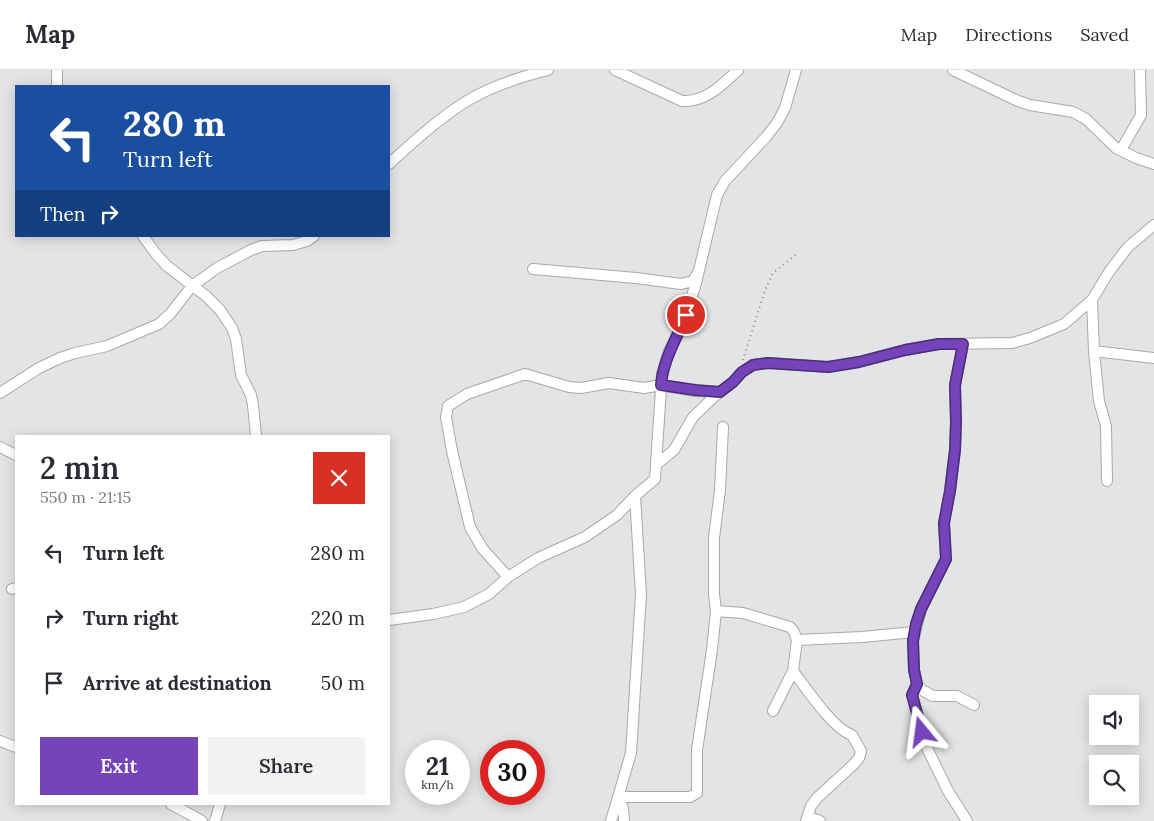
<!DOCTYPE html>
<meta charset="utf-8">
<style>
body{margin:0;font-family:Lora,serif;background:#f2f2f3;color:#2b2b33;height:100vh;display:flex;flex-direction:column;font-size:19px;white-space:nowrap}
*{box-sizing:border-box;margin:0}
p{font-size:16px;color:#7c7c81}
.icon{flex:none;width:28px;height:28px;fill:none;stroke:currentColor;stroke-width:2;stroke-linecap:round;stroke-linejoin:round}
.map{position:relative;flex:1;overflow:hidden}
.drawer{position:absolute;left:15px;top:365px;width:375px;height:370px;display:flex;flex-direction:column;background:#fff;border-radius:0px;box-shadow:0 2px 12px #0003}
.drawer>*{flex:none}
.top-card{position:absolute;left:15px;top:15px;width:375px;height:152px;border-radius:0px;box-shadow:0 2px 12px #0003;background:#1a4fa0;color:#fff;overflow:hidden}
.controls{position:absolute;left:1089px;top:625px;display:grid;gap:10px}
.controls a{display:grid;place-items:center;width:50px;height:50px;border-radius:0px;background:#fff;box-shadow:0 2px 12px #0003;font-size:25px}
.speed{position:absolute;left:405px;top:670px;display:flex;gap:10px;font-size:25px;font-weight:700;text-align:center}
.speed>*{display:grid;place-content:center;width:65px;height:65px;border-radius:50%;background:#fff;box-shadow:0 2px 12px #0003;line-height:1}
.speed small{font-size:12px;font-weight:400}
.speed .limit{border:8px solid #d22;background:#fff;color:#111}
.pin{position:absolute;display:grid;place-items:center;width:42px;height:42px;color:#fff;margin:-21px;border:2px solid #fff;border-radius:50%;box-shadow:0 1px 5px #0007}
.me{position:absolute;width:55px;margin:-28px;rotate:344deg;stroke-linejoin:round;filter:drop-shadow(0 0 4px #0008)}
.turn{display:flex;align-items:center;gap:18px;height:105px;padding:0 25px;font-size:22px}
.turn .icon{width:65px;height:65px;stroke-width:2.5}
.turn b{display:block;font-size:35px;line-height:42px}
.then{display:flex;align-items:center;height:48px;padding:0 25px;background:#0003;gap:10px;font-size:19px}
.round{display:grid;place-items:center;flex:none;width:52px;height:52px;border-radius:0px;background:#f2f2f3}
.headline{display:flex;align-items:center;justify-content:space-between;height:85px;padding:0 25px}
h1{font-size:30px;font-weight:600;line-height:38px}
.primary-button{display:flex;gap:10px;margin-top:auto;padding:10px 25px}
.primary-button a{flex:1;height:58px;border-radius:0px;background:#7544bb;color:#fff;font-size:20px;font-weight:600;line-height:58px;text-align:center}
.primary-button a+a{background:#f2f2f3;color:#2b2b33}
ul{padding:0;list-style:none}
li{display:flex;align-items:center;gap:15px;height:65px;padding:0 25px}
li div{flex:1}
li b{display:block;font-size:19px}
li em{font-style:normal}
header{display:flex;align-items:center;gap:30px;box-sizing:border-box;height:70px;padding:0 25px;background:#fff;border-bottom:1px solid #e1e1e2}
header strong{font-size:24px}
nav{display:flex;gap:28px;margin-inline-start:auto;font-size:18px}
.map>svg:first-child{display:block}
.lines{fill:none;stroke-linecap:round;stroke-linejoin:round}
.minor-casing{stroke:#a9a9aa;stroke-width:12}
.path{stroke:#898a8b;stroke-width:2;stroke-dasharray:1 4;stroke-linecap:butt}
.minor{stroke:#fff;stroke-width:10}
.route-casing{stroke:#4c2c7a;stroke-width:12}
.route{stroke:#7544bb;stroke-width:9}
</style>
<header>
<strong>Map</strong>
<nav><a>Map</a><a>Directions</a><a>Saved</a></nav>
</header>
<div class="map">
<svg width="1154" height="751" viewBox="0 0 1154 751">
<rect width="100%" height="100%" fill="#e3e4e5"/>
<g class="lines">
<g class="minor-casing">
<path id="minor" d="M57 0V16
M615 0 682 31C706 32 721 16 738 0
M953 0 1018 31 1030 35 1073 42 1086 49 1116 78 1136 88 1154 94
M1121 80 1141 45 1140 0
M389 94C412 73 448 40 476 26 498 14 524 6 548 0
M143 166 156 184 167 196 206 226 220 240 232 258 236 269 241 305 251 325 253 335 256 366
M533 199 636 208 681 214 693 211 697 204
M1092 230 1094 281 1099 331 1106 356 1107 411
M963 274 955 315 956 352 955 380 950 421 944 453 946 489 921 539 913 571 914 600 917 614 922 620 933 626H957L974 635
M1094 281 1154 288
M0 323 39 298 60 288 75 283 107 276 159 254 170 244 192 216 217 198 251 180 262 176 293 175 307 171 314 166
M0 377 16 385
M656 395 674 380 693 347 715 326 733 312 742 302 753 295 768 293 828 297 859 292 905 280 939 274 1012 273 1030 268 1064 254 1092 230 1109 202 1128 177 1154 155
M508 507 482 478 470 457 452 381 446 347 448 336 467 324 525 304 569 317 581 318 609 313 644 318 661 315 695 321 720 322
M12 519 16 518
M716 541 743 543 790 557 794 562 797 570 793 601 773 641
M389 550 433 544 464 537 489 524 508 507 538 488 585 467 617 445 635 426 655 409 662 304 669 281 677 267 686 245 696 213 717 125 725 111 766 67 777 53 785 38 796 0
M797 570 862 567 914 562
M793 601C806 618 833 659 852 665L861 681 859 688 855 693 817 728 811 736 806 751
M917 614 912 625 928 680 948 721 967 751
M0 671 16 677
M171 734 202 751
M808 746 820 751
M215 751 220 734
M611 751 631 683 641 524 635 426
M624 751 623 738 618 727H690L697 723V680L712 580 716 541 714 524V468L720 420 723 357"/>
</g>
<path class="path" d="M743 290 765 220 773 203 798 183"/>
<use href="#minor" class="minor"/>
</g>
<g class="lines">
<g class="route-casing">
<path id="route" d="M686 245C677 268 663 290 661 315L695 320 720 322 733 312 742 302 753 295 768 293 828 297 859 292 905 280 939 274H963L955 315 956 352 955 380 950 421 944 453 946 489 921 539 916 554 913 571 914 600 917 614 912 625 922 662"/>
</g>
<use href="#route" class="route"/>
</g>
</svg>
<div class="controls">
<a><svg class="icon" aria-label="sound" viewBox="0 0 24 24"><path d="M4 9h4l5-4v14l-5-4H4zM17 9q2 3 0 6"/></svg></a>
<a><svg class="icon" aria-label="search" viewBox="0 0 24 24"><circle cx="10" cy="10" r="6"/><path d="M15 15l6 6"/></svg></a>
</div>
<div class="speed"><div>21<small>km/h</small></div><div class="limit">30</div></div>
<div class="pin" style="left:686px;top:245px;background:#d93025"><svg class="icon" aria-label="arrive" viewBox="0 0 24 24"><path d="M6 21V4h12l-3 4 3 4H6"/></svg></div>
<svg class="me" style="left:922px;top:662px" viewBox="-20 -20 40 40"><path d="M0-17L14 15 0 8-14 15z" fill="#7544bb" stroke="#fff" stroke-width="4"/></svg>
<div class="top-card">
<div class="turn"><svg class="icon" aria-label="left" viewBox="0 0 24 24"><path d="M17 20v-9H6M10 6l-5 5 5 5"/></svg><div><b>280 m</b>Turn left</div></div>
<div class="then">Then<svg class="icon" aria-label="right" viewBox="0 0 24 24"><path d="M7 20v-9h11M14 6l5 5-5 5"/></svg></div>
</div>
<section class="drawer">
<div class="headline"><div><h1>2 min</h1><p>550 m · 21:15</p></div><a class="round" style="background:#d93025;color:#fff"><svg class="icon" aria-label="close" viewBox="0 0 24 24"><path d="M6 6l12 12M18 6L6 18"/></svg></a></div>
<ul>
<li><svg class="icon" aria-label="left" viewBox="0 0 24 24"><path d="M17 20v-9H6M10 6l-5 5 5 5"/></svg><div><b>Turn left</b></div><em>280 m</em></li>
<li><svg class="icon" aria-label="right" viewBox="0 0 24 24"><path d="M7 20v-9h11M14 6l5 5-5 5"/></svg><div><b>Turn right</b></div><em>220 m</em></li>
<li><svg class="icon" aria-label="arrive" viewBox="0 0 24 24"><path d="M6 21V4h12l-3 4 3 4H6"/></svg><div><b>Arrive at destination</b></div><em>50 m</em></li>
</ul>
<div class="primary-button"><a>Exit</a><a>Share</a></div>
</section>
</div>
